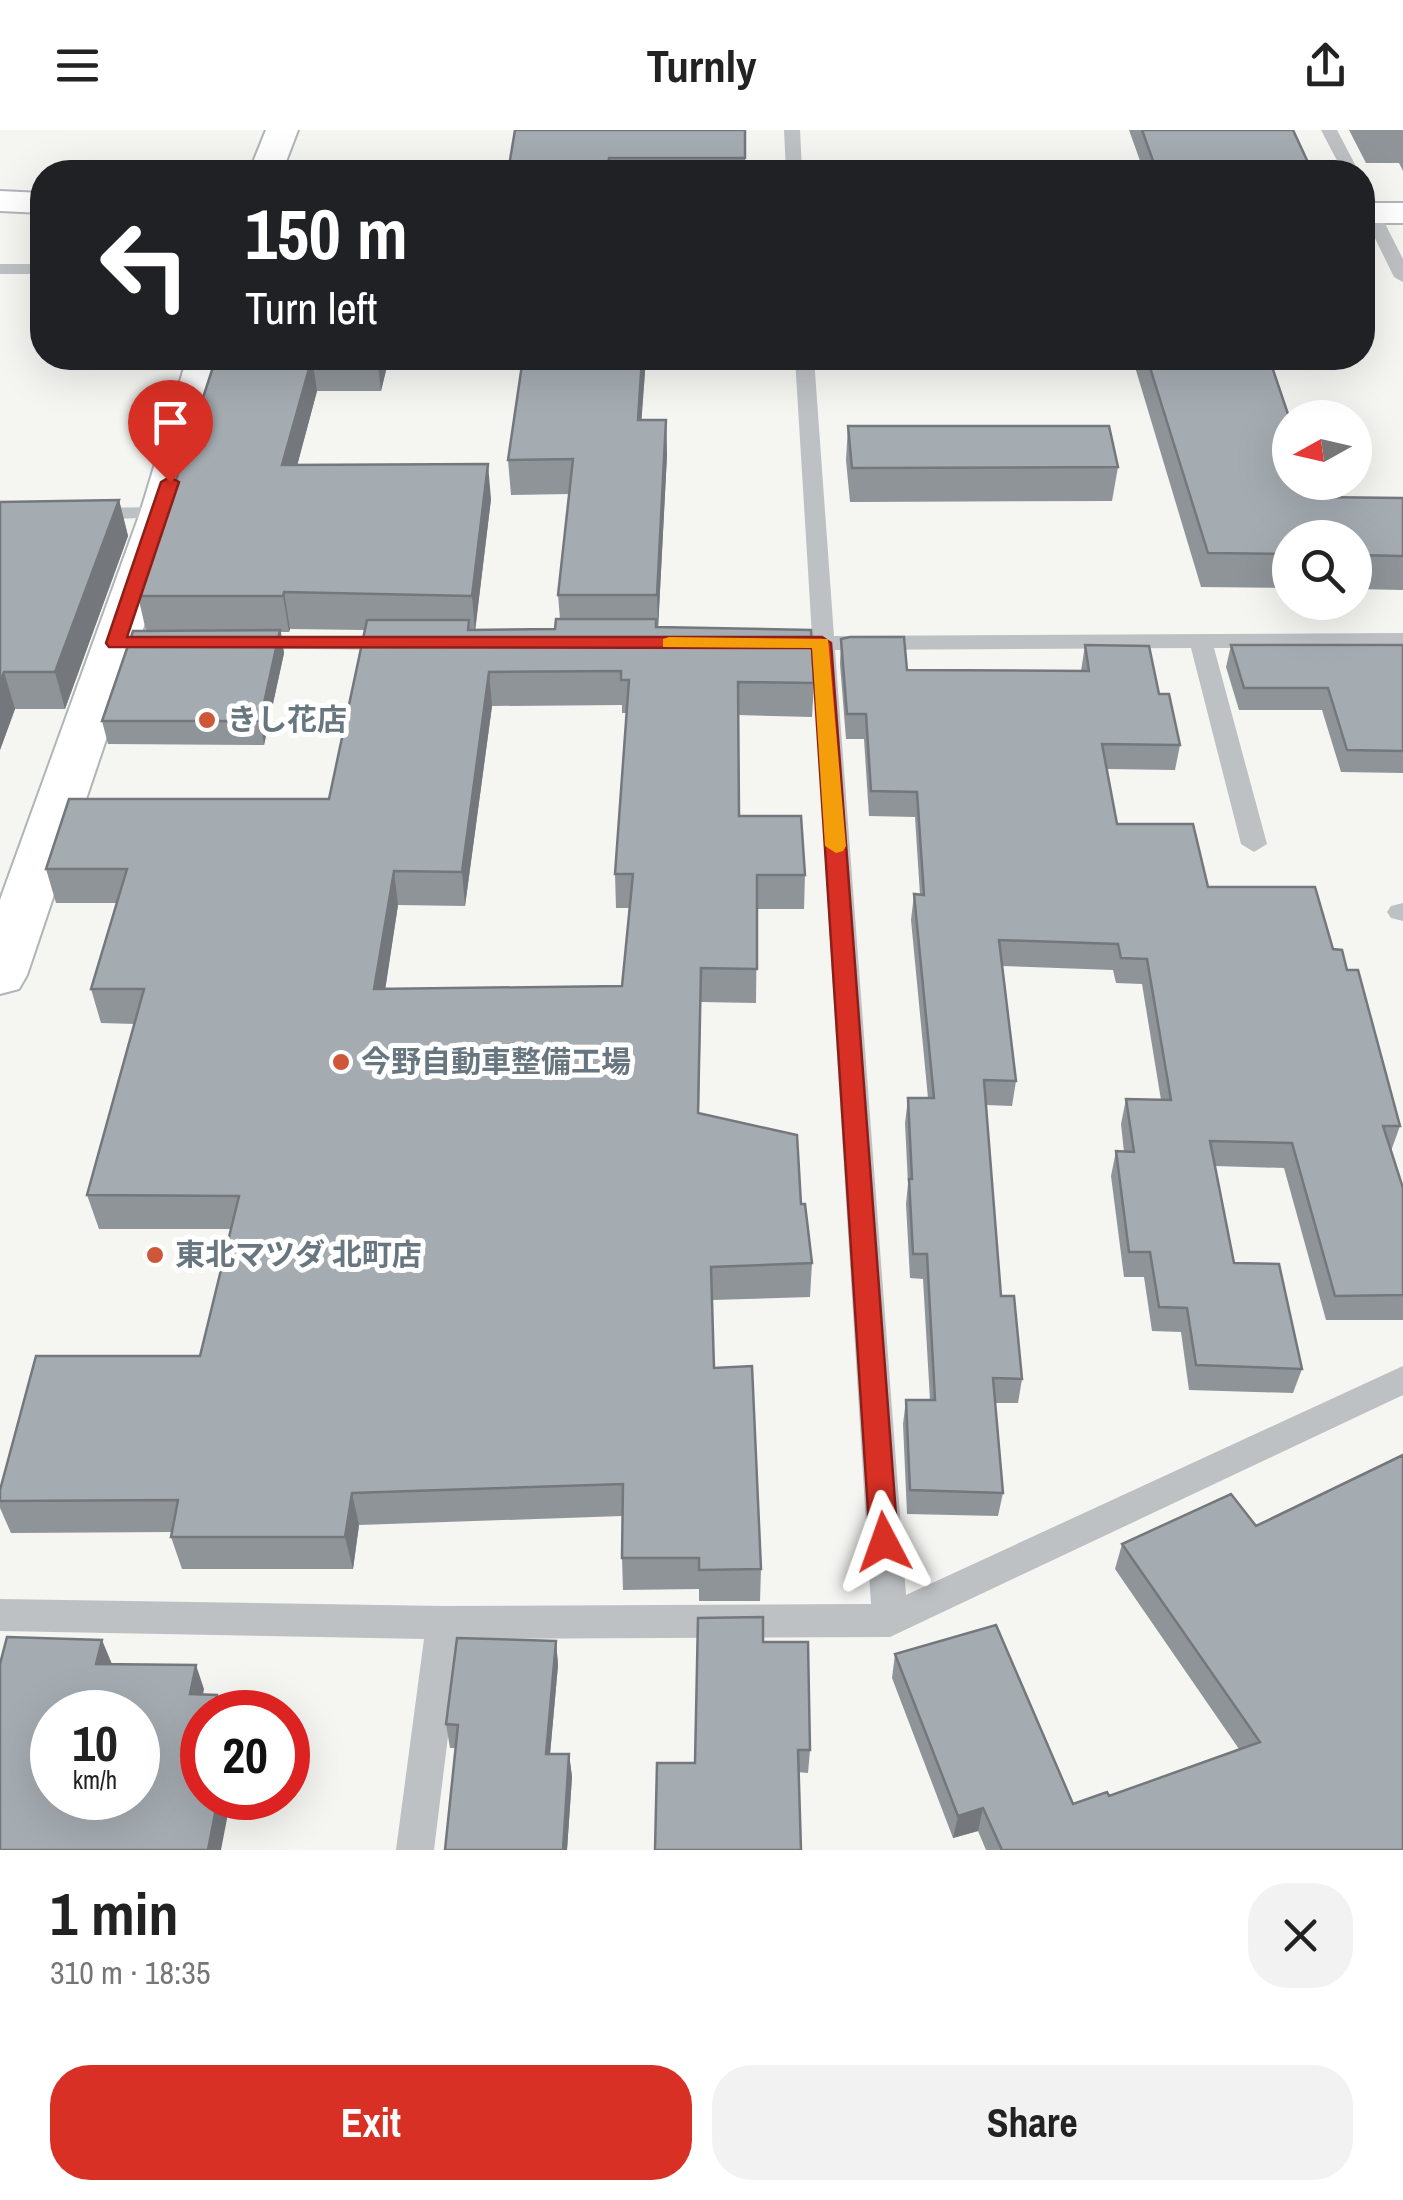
<!DOCTYPE html>
<meta charset="utf-8">
<style>
body{margin:0;font-family:"Archivo Narrow","Noto Sans JP",sans-serif;background:#f2f2f2;color:#222;height:100vh;display:flex;flex-direction:column;font-size:38px;white-space:nowrap}
*{box-sizing:border-box;margin:0}
p{font-size:32px;color:#767676}
.icon{flex:none;width:55px;height:55px;fill:none;stroke:currentColor;stroke-width:2;stroke-linecap:round;stroke-linejoin:round}
.map{position:relative;height:1720px;overflow:hidden}
.panel{display:flex;flex-direction:column;background:#fff;flex:1}
.panel>*{flex:none}
.top-card{position:absolute;left:30px;top:30px;width:1345px;height:210px;border-radius:40px;box-shadow:0 10px 40px #0002;background:#202124;color:#fff;overflow:hidden}
.needle{width:65px;rotate:262deg}
.controls{position:absolute;left:1272px;top:270px;display:grid;gap:20px}
.controls a{display:grid;place-items:center;width:100px;height:100px;border-radius:50%;background:#fff;box-shadow:0 10px 40px #0002;font-size:50px}
.speed{position:absolute;left:30px;top:1560px;display:flex;gap:20px;font-size:50px;font-weight:700;text-align:center}
.speed>*{display:grid;place-content:center;width:130px;height:130px;border-radius:50%;background:#fff;box-shadow:0 10px 40px #0002;line-height:1}
.speed small{font-size:25px;font-weight:400}
.speed .limit{border:15px solid #d22;background:#fff;color:#111}
.pin{position:absolute;display:grid;place-items:center;width:85px;height:85px;color:#fff;margin:-102px -42px;border-radius:50% 50% 50% 0;rotate:-45deg;box-shadow:0 0 10px #0007}
.pin .icon{rotate:45deg}
.me{position:absolute;width:110px;margin:-55px;rotate:356deg;stroke-linejoin:round;filter:drop-shadow(0 0 8px #0008)}
.turn{display:flex;align-items:center;gap:35px;height:210px;padding:0 50px;font-size:45px}
.turn .icon{width:130px;height:130px;stroke-width:2.5}
.turn b{display:block;font-size:70px;line-height:85px}
.round{display:grid;place-items:center;flex:none;width:105px;height:105px;border-radius:40px;background:#f2f2f2}
.overview{display:flex;align-items:center;justify-content:space-between;height:170px;padding:0 50px}
h1{font-size:60px;font-weight:800;line-height:75px}
.primary-button{display:flex;gap:20px;margin-top:auto;padding:20px 50px}
.primary-button a{flex:1;height:115px;border-radius:40px;background:#d93025;color:#fff;font-size:40px;font-weight:800;line-height:115px;text-align:center}
.primary-button a+a{background:#f2f2f2;color:#222}
header{display:flex;justify-content:space-between;align-items:center;height:130px;padding:0 50px;background:#fff;font-size:45px;font-weight:800}
.map>svg:first-child{display:block}
.lines{fill:none;stroke-linecap:round;stroke-linejoin:round}
.secondary-casing{stroke:#b0b5b8;stroke-width:4}
.lane{fill:#bdc1c4;fill-rule:evenodd}
.secondary{fill:#fff;fill-rule:evenodd}
.wall{fill:#8e9498;fill-rule:evenodd}
.shaded-wall{fill:#74787c}
.building{fill:#a5acb1;stroke:#74787c;stroke-width:2.5;fill-rule:evenodd}
.route{fill:#d93025;stroke:#8d1f18;stroke-width:2.5}
.slow{fill:#f59e0b}
.poi-dot{fill:#ce5739;stroke:#fff;stroke-width:4}
.labels{text-anchor:middle;stroke-width:10;stroke-linejoin:round;paint-order:stroke}
.poi-label{font-size:30px;font-weight:bold;fill:#687680;stroke:#fff;text-anchor:start}
</style>
<header><svg class="icon" aria-label="menu" viewBox="0 0 24 24"><path d="M4 6h16M4 12h16M4 18h16"/></svg>Turnly<svg class="icon" aria-label="share" viewBox="0 0 24 24"><path d="M12 15V3M7 8l5-5 5 5M5 13v7h14v-7"/></svg></header>
<div class="map">
<svg width="1403" height="1720" viewBox="0 0 1403 1720">
<rect width="100%" height="100%" fill="#f5f5f2"/>
<g class="lines">
<g class="secondary-casing">
<path id="secondary" d="M266 0H298L282 42H249Z
M0 61 42 63V83L0 81Z
M1362 73H1403V93H1362Z
M187 228H225L182 383 27 845 19 859 0 864V770L140 383Z"/>
</g>
<path class="lane" d="M784 0H800L802 42H786Z
M1321 0H1337L1359 42H1343Z
M1362 59 1370 64 1403 129V152L1394 147 1362 82Z
M0 134H42V144H0Z
M795 228H814L834 506 1403 503V517L1214 518 1267 714 1254 722 1241 714 1191 518 835 520 906 1465 1403 1236V1265L890 1507 460 1509 434 1720H396L424 1509 0 1501V1469L444 1476 871 1474 812 520H775L764 513 775 506H812Z
M161 377 172 383 168 387 87 390 76 384 87 378Z
M245 506H397L408 513 397 520 237 518 234 513Z
M1403 773V791L1391 788 1387 782 1391 776Z"/>
<use href="#secondary" class="secondary"/>
</g>
<path class="wall" d="M745 0V42H508Z
M1129 0H1293L1312 42H1144Z
M1349 0H1403V41L1399 33H1366Z
M246 228H389L381 261H317L297 335 491 369 475 500 555 499 560 489 558 465 570 364 511 365 508 330 646 228 641 290H666L667 325 658 497 814 553 812 587 738 585 739 686 805 745 804 779H757L756 873 701 872 699 984 801 1074 812 1133 810 1167 712 1170 714 1238 761 1439 760 1471H699V1459L623 1460 622 1428V1386L359 1395 353 1439H182L171 1407 172 1402 11 1403 0 1378V1360L200 1226 231 1099H99L87 1065 135 894 101 893 91 859 117 773H56L46 739 329 669 365 500 290 499 289 502H281L284 523 264 615 108 614 102 591 146 501 138 466ZM622 575V583H627L615 744 616 778H629L622 856 385 859 398 775 465 776 492 576Z
M1015 228H1128V230H1015Z
M1136 228H1269L1315 367 1403 368V460L1355 459V408H1290V458L1201 457 1135 237Z
M848 296 1118 337 1112 371 850 372 846 330Z
M119 370 128 406 65 579H15L0 620V372Z
M841 509 907 540 1081 541 1085 515 1159 564 1180 615 1175 640 1107 639 1117 694 1208 757 1333 819 1347 840 1400 996 1391 1021 1403 1058V1190H1326L1284 1038 1215 1036 1234 1133 1302 1239 1293 1263 1189 1260 1181 1202 1152 1201 1144 1147H1124L1111 1046 1116 1021 1124 1022 1121 994 1126 969 1161 970 1142 854 1116 853 1113 840 1002 836 1016 951 1012 976 986 975 1001 1166 1022 1249 1018 1273H995L1003 1363 998 1386 907 1384 903 1294 906 1270H930L923 1149 910 1148 906 1074 908 1054 905 993 908 968H928L911 790 914 764 920 765 915 687 869 686 864 609H846L840 534Z
M1231 515H1403V643L1341 642 1322 580H1239L1226 537Z
M1122 1414 1403 1720H986L978 1701 953 1708 892 1548 895 1524 1073 1674 1109 1666 1239 1619 1115 1439Z
M556 1511 558 1535 550 1624H569L572 1647 567 1720H445L456 1618H450L446 1594Z
M763 1512 810 1620 808 1643 695 1633Z"/>
<path class="shaded-wall" d="M312 228 317 261 288 370 282 335Z
M377 228H389L381 261Z
M642 228H646L639 325 638 290Z
M666 290 667 325 658 501 657 465Z
M488 334 491 369 475 502 472 466Z
M119 370 128 406 65 579 55 542Z
M284 462 290 499 289 502 283 466Z
M280 500 284 523 264 615 260 591Z
M4 542 15 579 0 620V552Z
M489 542 492 576 465 776 462 742Z
M394 741 398 775 380 894 374 859Z
M352 1363 359 1395 353 1439 345 1407Z
M102 1510 112 1534H96Z
M556 1511 558 1535 548 1647 546 1624Z
M196 1535 204 1559 199 1587 190 1564Z
M217 1565 223 1582H214Z
M569 1624 572 1647 567 1720H563Z
M218 1668H231L221 1720H208Z
M983 1678 978 1701 953 1708 958 1686Z"/>
<path class="building" d="M515 0H745V28H609L607 42H508Z
M1142 0H1293L1312 41H1206L1207 42H1157Z
M246 228H312L282 335 488 334 472 466 284 462 283 466H138L214 234H243Z
M523 228H642L638 290H666L657 465H558L573 329 508 330Z
M1147 228H1269L1290 290V352H1310L1315 367 1403 368V426L1355 425V408H1290V424L1208 423Z
M848 296H1109L1118 337 852 338Z
M119 370 55 542H4L0 552V372Z
M556 489H656V497L811 500 814 553 738 552 739 686H801L805 745H757V839L701 838 698 983 797 1005 801 1074H805L812 1133 711 1137 714 1238 752 1236 761 1439 699 1440V1428H622L623 1354 352 1363 345 1407H171L178 1370 0 1371V1360L36 1226H200L239 1066 87 1065 144 859H91L127 739H46L69 669H329L367 490H469L468 500 555 499ZM621 541V550H629L615 744H633L622 856 374 859 394 741 462 742 489 542Z
M280 500 260 591H102L133 501Z
M850 507H904L907 540 1089 541 1085 515 1149 516 1159 564H1169L1180 615 1102 614 1117 694H1193L1208 757H1315L1333 819 1342 820 1347 840H1358L1400 996H1383L1403 1058V1165L1335 1166 1292 1013 1210 1011 1234 1133 1279 1134 1302 1239 1196 1235 1187 1178 1159 1177 1150 1122H1129L1116 1021 1134 1022 1126 969 1171 970 1147 829 1121 828 1118 814 999 810 1016 951 984 950 1001 1166H1014L1022 1249 993 1248 1003 1363 910 1360 906 1270H935L927 1124H913L909 1049H912L908 968H934L914 764 924 765 917 662 871 661 866 584H847L841 509Z
M1231 515H1403V621L1347 620 1328 558H1244Z
M1403 1325V1720H1002L983 1678 958 1686 895 1524 996 1495 1073 1674 1107 1662 1109 1666 1260 1612 1122 1414 1231 1364 1256 1396Z
M763 1487V1512H808L810 1620H798L801 1720H655L657 1633H695L698 1488Z
M7 1507 102 1510 96 1534 196 1535 190 1564 217 1565 214 1582H202V1668H218L208 1720H212H0V1534ZM52 1582H138V1668H52Z
M457 1508 556 1511 546 1624H569L563 1720H445L458 1595 446 1594Z"/>
<path class="route" d="M170 347 179 352 127 507H822L831 513 898 1412 894 1421 884 1425 874 1421 870 1412 812 518 109 517 106 513 161 352Z"/>
<path class="slow" d="M669 507 828 509 846 716 843 721 836 723 825 716 812 518 663 517V509Z"/>
<g class="poi-dot">
<circle cx="207" cy="590" r="10"/>
<circle cx="341" cy="932" r="10"/>
<circle cx="155" cy="1125" r="10"/>
</g>
<g class="labels">
<g class="poi-label">
<text x="227" y="600">きし花店</text>
<text x="361" y="942">今野自動車整備工場</text>
<text x="175" y="1135">東北マツダ 北町店</text>
</g>
</g>
</svg>
<div class="controls">
<a><svg class="needle" viewBox="-14 -14 28 28"><path d="M0-13l5 13h-10z" fill="#e53935"/><path d="M0 13l5-13h-10z" fill="#767676"/></svg></a>
<a><svg class="icon" aria-label="search" viewBox="0 0 24 24"><circle cx="10" cy="10" r="6"/><path d="M15 15l6 6"/></svg></a>
</div>
<div class="speed"><div>10<small>km/h</small></div><div class="limit">20</div></div>
<div class="pin" style="left:170px;top:352px;background:#d93025"><svg class="icon" aria-label="arrive" viewBox="0 0 24 24"><path d="M6 21V4h12l-3 4 3 4H6"/></svg></div>
<svg class="me" style="left:884px;top:1412px" viewBox="-20 -20 40 40"><path d="M0-17L14 15 0 8-14 15z" fill="#d93025" stroke="#fff" stroke-width="4"/></svg>
<div class="top-card">
<div class="turn"><svg class="icon" aria-label="left" viewBox="0 0 24 24"><path d="M17 20v-9H6M10 6l-5 5 5 5"/></svg><div><b>150 m</b>Turn left</div></div>
</div>
</div>
<section class="panel">
<div class="overview"><div><h1>1 min</h1><p>310 m · 18:35</p></div><a class="round"><svg class="icon" aria-label="close" viewBox="0 0 24 24"><path d="M6 6l12 12M18 6L6 18"/></svg></a></div>
<div class="primary-button"><a>Exit</a><a>Share</a></div>
</section>
